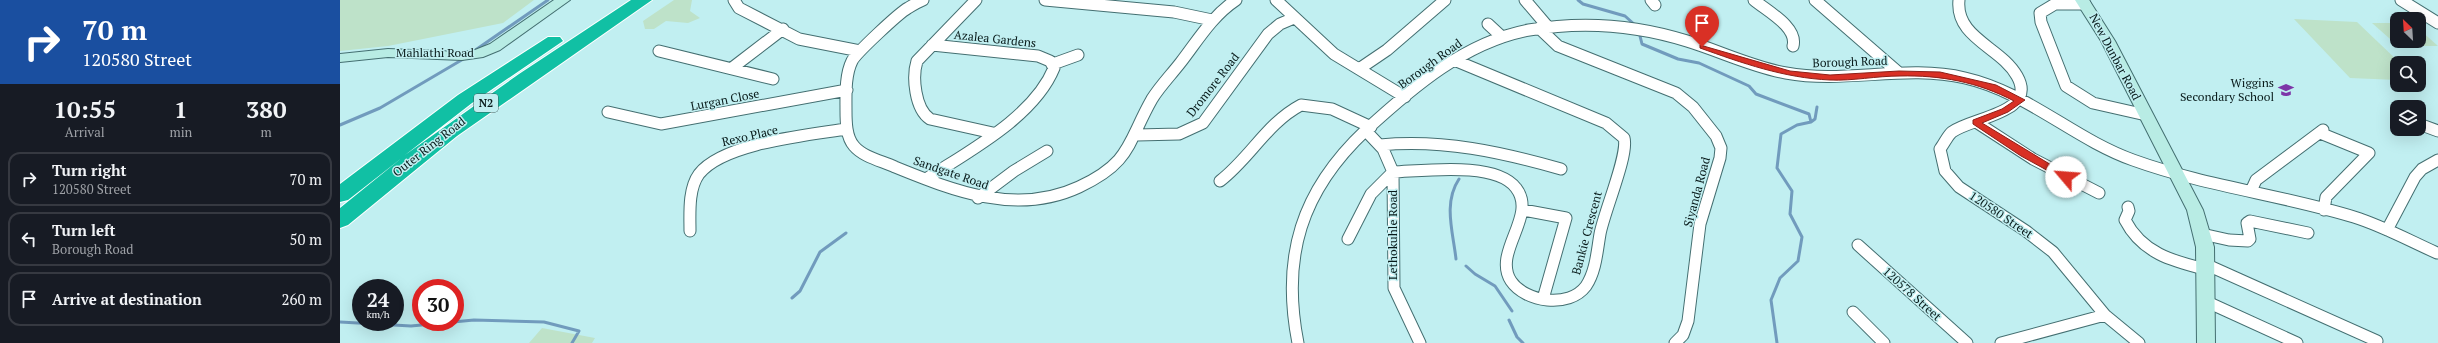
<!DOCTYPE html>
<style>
body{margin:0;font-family:"PT Serif",serif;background:#242831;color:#f1f3f6;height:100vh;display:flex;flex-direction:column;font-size:15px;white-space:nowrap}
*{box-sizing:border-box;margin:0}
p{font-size:13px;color:#9ea1a6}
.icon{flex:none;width:22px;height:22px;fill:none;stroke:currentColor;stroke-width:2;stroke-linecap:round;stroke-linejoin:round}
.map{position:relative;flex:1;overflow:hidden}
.panel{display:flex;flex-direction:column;background:#171b24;width:340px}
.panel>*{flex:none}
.top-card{background:#1a4fa0;color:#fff;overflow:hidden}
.needle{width:26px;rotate:335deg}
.fabs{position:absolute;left:2050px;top:12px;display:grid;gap:8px}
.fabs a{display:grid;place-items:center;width:36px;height:36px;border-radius:8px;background:#171b24;box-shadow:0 4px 16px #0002;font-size:20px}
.speed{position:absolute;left:12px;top:279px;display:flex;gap:8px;font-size:20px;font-weight:700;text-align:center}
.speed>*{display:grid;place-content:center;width:52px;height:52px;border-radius:50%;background:#171b24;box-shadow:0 4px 16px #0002;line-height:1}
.speed small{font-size:10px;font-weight:400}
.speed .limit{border:6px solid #d22;background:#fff;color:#111}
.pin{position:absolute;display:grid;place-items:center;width:34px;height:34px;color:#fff;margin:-41px -17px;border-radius:50% 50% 50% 0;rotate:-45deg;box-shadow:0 0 4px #0007}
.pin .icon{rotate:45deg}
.me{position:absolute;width:44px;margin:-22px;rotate:297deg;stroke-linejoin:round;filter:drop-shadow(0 0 3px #0008)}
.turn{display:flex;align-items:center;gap:14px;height:84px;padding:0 16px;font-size:18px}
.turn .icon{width:52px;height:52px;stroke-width:2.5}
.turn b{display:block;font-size:28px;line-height:34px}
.eta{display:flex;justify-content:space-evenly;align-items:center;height:68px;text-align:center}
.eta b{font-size:24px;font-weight:700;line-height:28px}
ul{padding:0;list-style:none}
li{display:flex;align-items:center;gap:12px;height:54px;margin:0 8px 6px;padding:0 8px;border:2px solid #363941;border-radius:12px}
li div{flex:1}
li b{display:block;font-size:15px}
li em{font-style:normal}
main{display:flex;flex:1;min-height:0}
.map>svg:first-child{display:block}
.green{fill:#bee2c9}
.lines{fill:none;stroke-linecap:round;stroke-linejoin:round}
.stream{stroke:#719bbd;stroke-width:3}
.street-casing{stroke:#446f71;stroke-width:13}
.secondary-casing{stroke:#446f71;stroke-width:2}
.highway-casing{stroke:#fff;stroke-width:2}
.street{stroke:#fff;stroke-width:11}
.secondary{fill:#b8ece4;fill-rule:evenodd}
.highway{fill:#11c0a4;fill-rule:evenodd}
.route{fill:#d93025;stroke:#8d1f18}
.labels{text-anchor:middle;stroke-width:3;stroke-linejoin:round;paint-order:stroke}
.shield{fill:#c1eff1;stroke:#405a5a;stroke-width:1}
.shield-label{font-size:11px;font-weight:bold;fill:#081a1a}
.street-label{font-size:12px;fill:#081a1a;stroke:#c1eff1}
.poi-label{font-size:12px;fill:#081a1a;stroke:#c1eff1;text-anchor:end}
</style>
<main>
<section class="panel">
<div class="top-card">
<div class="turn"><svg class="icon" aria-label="right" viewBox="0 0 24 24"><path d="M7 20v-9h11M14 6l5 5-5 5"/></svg><div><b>70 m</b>120580 Street</div></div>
</div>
<div class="eta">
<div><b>10:55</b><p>Arrival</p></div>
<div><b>1</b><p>min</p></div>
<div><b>380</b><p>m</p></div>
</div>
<ul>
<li><svg class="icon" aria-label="right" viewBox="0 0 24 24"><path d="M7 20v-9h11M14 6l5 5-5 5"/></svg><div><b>Turn right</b><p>120580 Street</p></div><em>70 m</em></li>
<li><svg class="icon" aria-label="left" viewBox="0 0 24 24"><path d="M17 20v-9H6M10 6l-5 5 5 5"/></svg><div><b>Turn left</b><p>Borough Road</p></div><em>50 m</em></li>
<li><svg class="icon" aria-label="arrive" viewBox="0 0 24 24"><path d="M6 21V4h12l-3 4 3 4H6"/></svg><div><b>Arrive at destination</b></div><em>260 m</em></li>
</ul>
</section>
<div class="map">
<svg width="2098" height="343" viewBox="0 0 2098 343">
<rect width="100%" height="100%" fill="#c1eff1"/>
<path class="green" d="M0 0H194L163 23 48 46 0 51Z
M334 0H352L350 11 360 18 348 23 326 21 314 29H305L303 21Z
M1954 19 2017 22 2060 63H2057V80L2010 78Z
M2032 23H2057V41H2079V29L2098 46H2058Z
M202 328 255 338 252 343H189Z"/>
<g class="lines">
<path class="stream" d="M1238 0 1243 4 1285 16 1295 25
M1299 32 1302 44 1338 59 1359 63 1409 86 1416 94 1469 114 1471 122 1457 125 1441 134 1437 168 1452 191 1450 214 1462 237 1458 261 1440 278 1431 300 1437 343
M134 51 208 0
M1471 122 1475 119 1477 107
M0 125 40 108 125 58
M1116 259C1113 232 1103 203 1119 179
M1126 266 1135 274 1155 286 1172 311
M452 298 460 291 480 252 506 233
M1169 320 1177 337 1183 343
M0 322 71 326 134 320 204 322 239 331 232 343"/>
<g class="street-casing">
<path id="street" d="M394 0 399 8 459 39 520 51
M583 0C578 2 573 5 568 8 559 13 516 53 512 61 505 75 506 95 506 110 506 121 506 137 514 146 523 157 542 161 555 167 614 191 677 216 739 187 792 162 787 143 812 99 820 86 831 75 841 62 858 40 872 16 896 0
M636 0 577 61C572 77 575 109 590 119L653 133
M705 0 834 12 872 20
M936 0 994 54 1065 97
M1185 0 1208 27
M1311 0 1315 5
M1414 0C1427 11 1458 27 1453 46
M1475 0 1559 73
M1619 0C1615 38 1661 47 1677 76 1698 113 1633 117 1612 132 1608 135 1604 144 1600 149L1605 171 1619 187 1686 231 1713 252 1765 315 1799 343
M2061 0 2098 23
M1745 4H1715L1700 13 1701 22 1726 86 1753 103 1806 115
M1148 24 1162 37
M1199 28 1218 46 1336 93 1353 107 1376 136 1381 148 1380 158 1360 224 1348 321 1343 335 1335 343
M319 51 433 79
M713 64 738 55
M392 68 443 29
M1019 69 1047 50 1105 0
M268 112 321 124 507 90
M1636 122 1693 159 1759 193
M2079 124 2098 131
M1026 131 1043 149 1053 172 1054 288 1080 343
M1980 133 2029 153 1986 197 1984 210
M797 135 839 134 863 123 928 34 940 24 954 18
M1040 145C1103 139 1161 152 1221 169
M586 179C629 151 694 117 714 68L710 61 698 56 592 45
M880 181C910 158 927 123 961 105L992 109 1031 127
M1911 191 1916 180 1983 130
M638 198 674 171 707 151
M1788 207 1789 211 1785 220C1802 253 1832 261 1865 269
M1183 210 1226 218 1203 299
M2047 230 2075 177 2082 169 2098 160
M350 231C350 214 348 189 359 174 383 143 468 135 506 129
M1862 234 1889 240 1908 241 1910 239 1907 223 1910 221 1968 233
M1008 239 1031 194 1053 172C1083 171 1156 161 1176 188 1198 216 1152 252 1171 281 1185 302 1229 309 1246 286 1256 271 1257 251 1260 234 1264 212 1289 154 1284 138L1266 123 1114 60
M1518 245 1627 343
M1865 264 2037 341
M1865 301 1957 343
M1513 312 1544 343
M958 343C941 257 961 191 1026 130 1073 87 1125 42 1189 30 1242 21 1296 25 1347 41 1380 51 1412 67 1446 73 1505 84 1566 64 1625 78 1687 92 1734 139 1793 160 1865 186 1942 195 2014 217 2043 226 2070 241 2097 253
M1661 343 1765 315"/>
</g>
<g class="secondary-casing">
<path id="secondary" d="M214 0H230L160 50 143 57 122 60 48 57 0 62V54L48 49 122 52 135 50 150 44Z
M1735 0H1749L1775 41 1863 210 1874 247 1875 343H1857L1856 247 1847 210 1761 41Z"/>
</g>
<g class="highway-casing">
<path id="highway" d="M291 0H312L117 136 8 225 0 228V208L63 157 8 200 0 202V184L118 95 208 37H220L223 41 132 103 65 155 179 74Z"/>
</g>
<use href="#street" class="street"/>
<use href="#secondary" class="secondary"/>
<use href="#highway" class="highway"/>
</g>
<path class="route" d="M1360 45 1450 71 1490 75 1559 71 1600 72 1656 85 1685 100 1668 112 1642 123 1731 177 1723 179 1681 156 1633 124V120L1662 109 1674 101C1638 82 1600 75 1560 76 1536 76 1513 81 1490 80 1444 78 1402 63 1360 48Z"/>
<defs>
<g id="school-bare" transform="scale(1.2)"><path d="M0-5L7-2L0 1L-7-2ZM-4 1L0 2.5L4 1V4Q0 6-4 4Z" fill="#7d35a8" stroke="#c1eff1" stroke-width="2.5" paint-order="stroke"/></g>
</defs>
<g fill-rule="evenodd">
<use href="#school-bare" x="1946" y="90"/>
</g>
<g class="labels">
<rect class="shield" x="134" y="94" width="24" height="18" rx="3"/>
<g class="shield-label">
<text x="146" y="107">N2</text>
</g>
<g class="street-label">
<text transform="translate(655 39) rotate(6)" y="4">Azalea Gardens</text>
<text x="95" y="57">Mahlathi Road</text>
<text transform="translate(1775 57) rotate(62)" y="4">New Dunbar Road</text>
<text transform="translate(1510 62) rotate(-2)" y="4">Borough Road</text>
<text transform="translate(1090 64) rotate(-36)" y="4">Borough Road</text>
<text transform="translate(873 85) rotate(-52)" y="4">Dromore Road</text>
<text transform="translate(385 100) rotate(-11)" y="4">Lurgan Close</text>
<text transform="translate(410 136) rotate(-13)" y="4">Rexo Place</text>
<text transform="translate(89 147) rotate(-38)" y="4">Outer Ring Road</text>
<text transform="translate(611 173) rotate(19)" y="4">Sandgate Road</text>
<text transform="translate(1357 192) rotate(-75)" y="4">Siyanda Road</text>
<text transform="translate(1661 215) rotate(34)" y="4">120580 Street</text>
<text transform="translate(1247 233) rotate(-75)" y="4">Bankie Crescent</text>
<text transform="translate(1053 235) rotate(-90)" y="4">Lethokuhle Road</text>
<text transform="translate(1572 294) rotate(42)" y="4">120578 Street</text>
</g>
<g class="poi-label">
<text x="1934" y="87">Wiggins<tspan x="1934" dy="14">Secondary School</tspan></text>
</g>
</g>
</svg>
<div class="fabs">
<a><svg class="needle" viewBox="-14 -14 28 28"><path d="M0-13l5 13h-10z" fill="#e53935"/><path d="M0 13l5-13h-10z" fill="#9ea1a6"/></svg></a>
<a><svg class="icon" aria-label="search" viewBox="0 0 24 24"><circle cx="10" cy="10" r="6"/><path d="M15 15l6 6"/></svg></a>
<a><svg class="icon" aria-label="layers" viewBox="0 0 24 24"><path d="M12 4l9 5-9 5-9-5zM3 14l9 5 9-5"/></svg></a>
</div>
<div class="speed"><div>24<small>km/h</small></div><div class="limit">30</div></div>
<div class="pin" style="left:1362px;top:47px;background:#d93025"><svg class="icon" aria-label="arrive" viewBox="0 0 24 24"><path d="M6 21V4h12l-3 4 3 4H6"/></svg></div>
<svg class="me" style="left:1726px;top:177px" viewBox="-20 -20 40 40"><circle r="19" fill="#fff"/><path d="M0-13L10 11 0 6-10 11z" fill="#d93025"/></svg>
</div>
</main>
